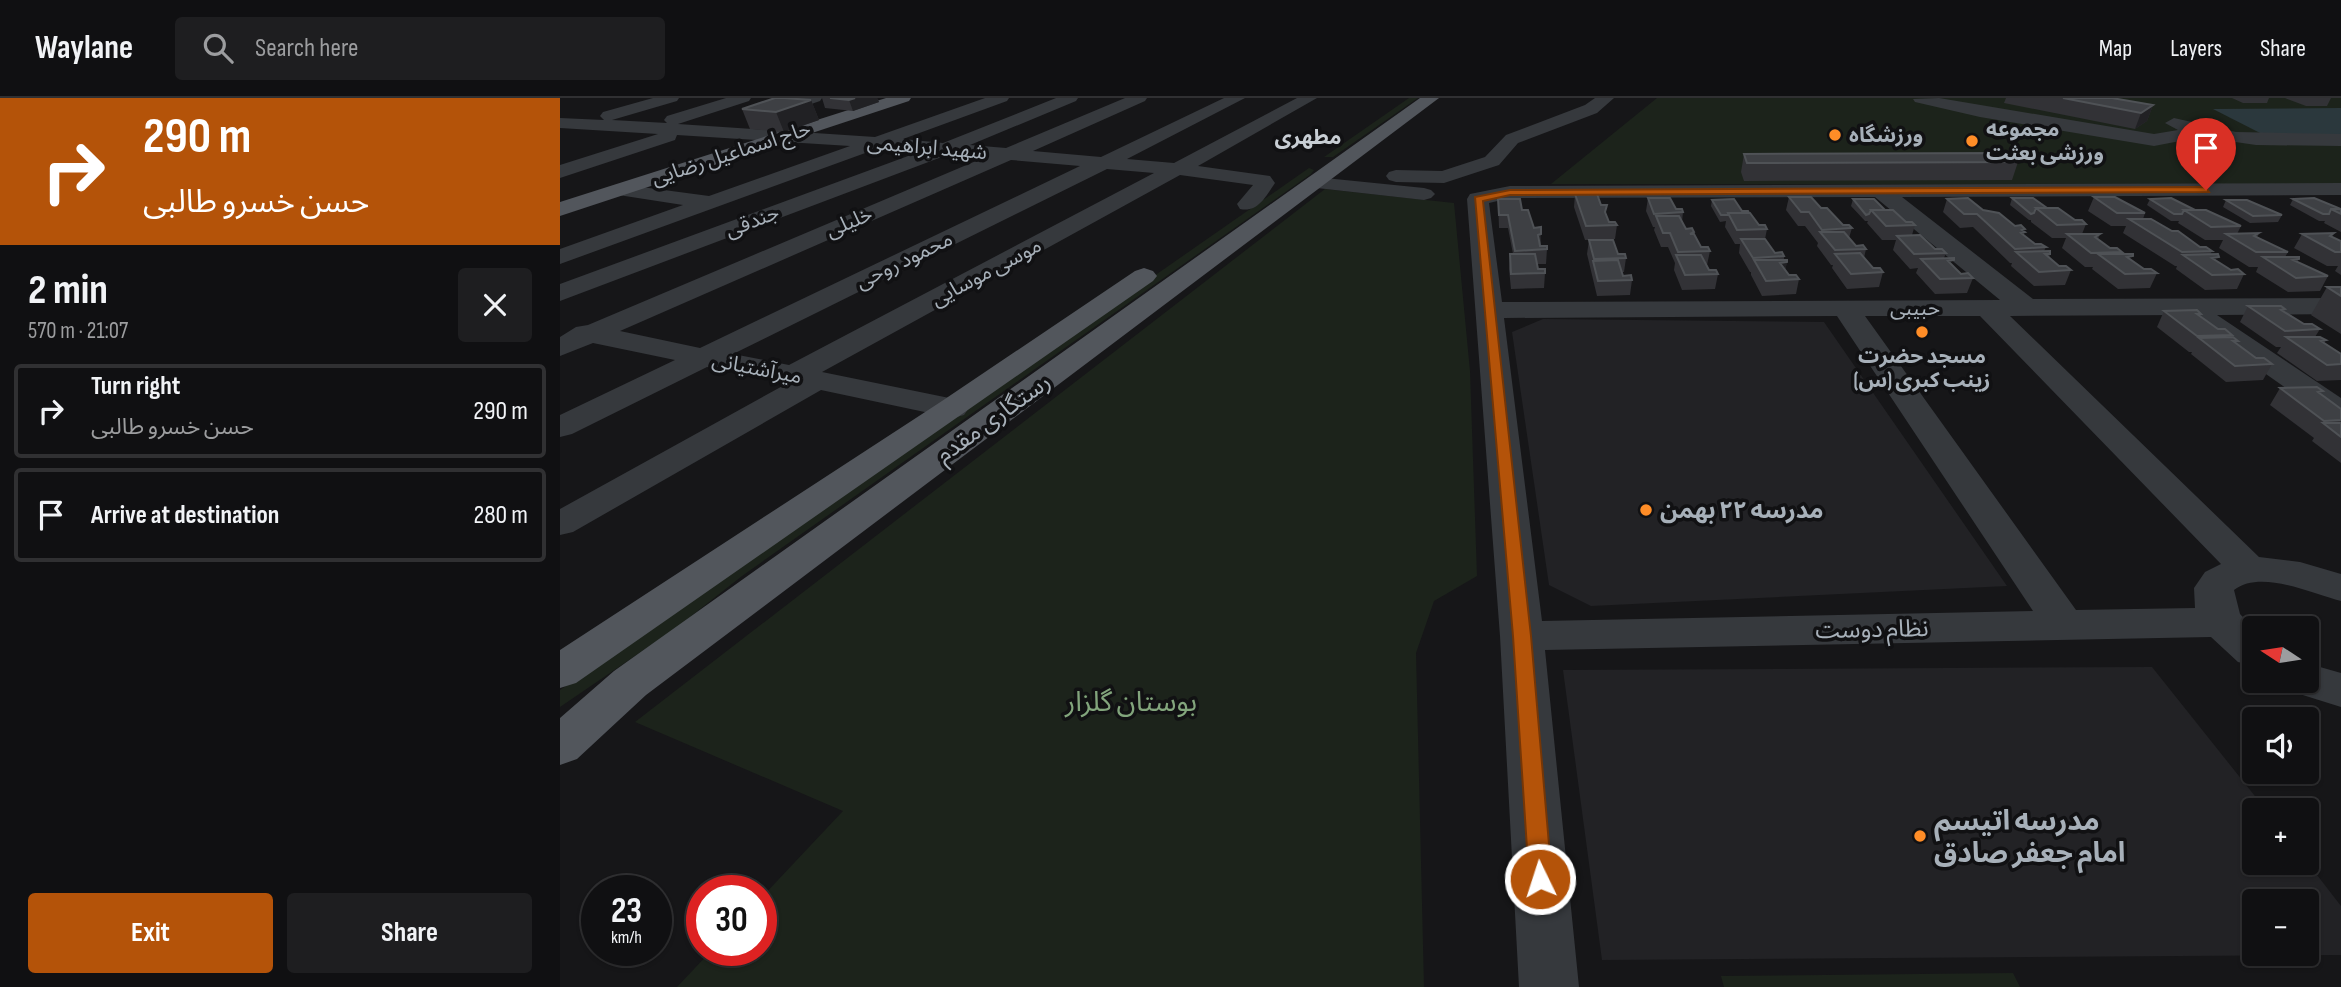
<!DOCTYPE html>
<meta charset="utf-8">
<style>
body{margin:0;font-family:"Sofia Sans Condensed","Noto Sans Arabic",sans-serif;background:#1e1e20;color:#f1f3f6;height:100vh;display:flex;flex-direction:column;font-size:26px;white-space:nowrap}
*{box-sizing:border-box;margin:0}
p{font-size:23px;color:#9c9d9f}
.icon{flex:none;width:38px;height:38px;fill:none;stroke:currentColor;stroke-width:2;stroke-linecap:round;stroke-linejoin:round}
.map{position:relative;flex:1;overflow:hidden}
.side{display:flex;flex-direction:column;background:#101012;width:560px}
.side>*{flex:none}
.guide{background:#b45309;color:#fff;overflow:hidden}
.needle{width:46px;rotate:282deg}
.fabs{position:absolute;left:1682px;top:518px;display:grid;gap:14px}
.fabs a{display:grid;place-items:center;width:77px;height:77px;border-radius:7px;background:#101012;box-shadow:0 2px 5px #0004,0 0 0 2px #303032;font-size:35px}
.speed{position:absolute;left:21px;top:777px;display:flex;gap:14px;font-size:35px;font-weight:700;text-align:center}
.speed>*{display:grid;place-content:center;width:91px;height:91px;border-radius:50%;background:#101012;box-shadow:0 2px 5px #0004,0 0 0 2px #303032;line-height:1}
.speed small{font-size:18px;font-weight:400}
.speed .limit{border:10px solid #d22;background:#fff;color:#111}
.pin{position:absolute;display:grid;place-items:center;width:60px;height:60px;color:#fff;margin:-72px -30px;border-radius:50% 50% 50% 0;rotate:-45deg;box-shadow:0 0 7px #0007}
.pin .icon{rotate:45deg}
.me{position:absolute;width:77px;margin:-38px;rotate:356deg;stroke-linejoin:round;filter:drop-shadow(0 0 5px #0008)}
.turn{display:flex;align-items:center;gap:24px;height:147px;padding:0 28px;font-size:32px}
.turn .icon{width:91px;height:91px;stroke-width:2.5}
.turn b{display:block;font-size:49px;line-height:60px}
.round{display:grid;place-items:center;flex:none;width:74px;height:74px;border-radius:7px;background:#1e1e20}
.headline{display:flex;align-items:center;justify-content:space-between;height:119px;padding:0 28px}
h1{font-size:42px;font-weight:700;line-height:52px}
.action{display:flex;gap:14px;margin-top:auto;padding:14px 28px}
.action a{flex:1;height:80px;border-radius:7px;background:#b45309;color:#fff;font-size:28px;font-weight:700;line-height:80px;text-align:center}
.action a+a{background:#1e1e20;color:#f1f3f6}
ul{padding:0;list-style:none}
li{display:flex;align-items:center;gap:21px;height:94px;margin:0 14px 10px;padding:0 14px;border:4px solid #303032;border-radius:7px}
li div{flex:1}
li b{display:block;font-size:26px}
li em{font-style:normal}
header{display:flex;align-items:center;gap:42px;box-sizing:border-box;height:98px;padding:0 35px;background:#101012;border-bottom:2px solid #303032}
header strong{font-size:33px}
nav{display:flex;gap:38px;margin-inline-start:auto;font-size:24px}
.search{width:490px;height:63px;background:#1e1e20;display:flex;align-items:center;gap:18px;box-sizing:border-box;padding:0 24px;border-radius:7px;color:#9c9d9f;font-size:26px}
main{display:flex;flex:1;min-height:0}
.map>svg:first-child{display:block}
.built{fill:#222225;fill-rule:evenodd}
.green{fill:#1c231b}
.water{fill:#2b383d}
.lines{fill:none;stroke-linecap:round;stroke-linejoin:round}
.minor{fill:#36393d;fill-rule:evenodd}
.major{fill:#52565c;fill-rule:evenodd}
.wall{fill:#323236}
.shaded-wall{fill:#212124}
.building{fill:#3e4044;stroke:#4f5256;stroke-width:2}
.route{fill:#b45309;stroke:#753606;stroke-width:2}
.poi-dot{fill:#ff8d27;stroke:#111113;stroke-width:2.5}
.labels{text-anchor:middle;stroke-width:7;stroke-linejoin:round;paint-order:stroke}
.far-poi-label{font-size:21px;font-weight:bold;fill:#a7b0b9;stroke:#111113;text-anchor:start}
.far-neighbourhood-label{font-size:21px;font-weight:bold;fill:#c8ced4;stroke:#111113}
.far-street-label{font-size:21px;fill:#a7b0b9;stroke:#111113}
.street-label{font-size:24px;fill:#a7b0b9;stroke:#111113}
.poi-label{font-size:24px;font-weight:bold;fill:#a7b0b9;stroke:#111113;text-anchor:start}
.near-park-label{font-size:28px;fill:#82a57c;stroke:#111113}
.near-poi-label{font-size:28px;font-weight:bold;fill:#a7b0b9;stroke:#111113;text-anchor:start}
</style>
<header>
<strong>Waylane</strong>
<div class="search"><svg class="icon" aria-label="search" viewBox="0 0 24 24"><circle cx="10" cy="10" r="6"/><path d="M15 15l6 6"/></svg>Search here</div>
<nav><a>Map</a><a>Layers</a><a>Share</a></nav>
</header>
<main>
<section class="side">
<div class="guide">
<div class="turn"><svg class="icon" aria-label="right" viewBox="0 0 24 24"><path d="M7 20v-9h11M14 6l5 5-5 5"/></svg><div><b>290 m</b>حسن خسرو طالبی</div></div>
</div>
<div class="headline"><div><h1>2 min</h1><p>570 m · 21:07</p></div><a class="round"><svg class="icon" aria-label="close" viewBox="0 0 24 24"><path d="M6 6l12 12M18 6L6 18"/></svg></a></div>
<ul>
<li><svg class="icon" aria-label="right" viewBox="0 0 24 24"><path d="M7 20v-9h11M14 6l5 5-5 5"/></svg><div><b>Turn right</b><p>حسن خسرو طالبی</p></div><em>290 m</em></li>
<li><svg class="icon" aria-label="arrive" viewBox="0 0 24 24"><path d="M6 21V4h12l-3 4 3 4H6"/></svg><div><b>Arrive at destination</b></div><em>280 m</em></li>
</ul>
<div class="action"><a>Exit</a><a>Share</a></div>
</section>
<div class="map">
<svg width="1781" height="889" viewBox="0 0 1781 889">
<rect width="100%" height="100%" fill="#161618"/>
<path class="built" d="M983 221 1264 224 1447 488 1031 508 989 487 952 234Z
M1592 569 1706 712H1694V765L1747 764 1781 808V857L1042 862 1003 572ZM1746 803V856H1694V803Z"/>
<path class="green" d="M849 0H858L773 59H764Z
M1097 0H1781V87L991 86Z
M749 70 754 72 751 76 182 478 116 530 0 609V592Z
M765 91 894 105 910 273 917 478 874 503 856 555 864 889H117L152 852H201V800L283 713 75 624Z
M1453 875 1460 889H1164L1161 878Z"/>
<path class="water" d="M1781 10V37H1704L1653 11Z"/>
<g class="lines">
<path class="minor" d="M93 0H119L117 3 52 22 107 25 104 22 107 18 166 0H191L189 3 118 26 315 39 425 0H449L447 3 343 41 383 45 496 0H518L516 3 410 47 446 50 565 0H587L585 3 473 53 541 59 664 0H685L567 61 614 65 737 0H757L638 68 710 78 715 85C706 98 698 115 680 111L677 106 693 87 620 77 262 274 404 303 409 310 404 317 393 320 261 292 13 434 0 437V411L228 285 147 269 12 336 0 339V317L115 262 33 245 0 258V239L16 229 28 227 423 60 387 57 0 203V186L359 54 319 50 0 166V151L123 107 52 96 49 92 52 88 59 86 149 98 290 48 117 37 115 42 0 80V67L98 36 0 30V20L44 22 40 18 43 14ZM451 62 520 68 140 250 60 233ZM547 71 594 75 229 267 173 256Z
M237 0H262L260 3 205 22H193L190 18 193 14Z
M1035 0H1054L1037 15 958 45 939 67 884 85 836 84 829 82 826 78 829 74 836 72 882 73 925 59 946 37 1025 7Z
M1379 0 1594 36 1618 32 1605 25 1614 20 1676 34 1781 36V48L1696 47 1641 39 1594 48 1420 19 1355 4 1353 1Z
M755 79 864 90 871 92 875 96 871 100 864 102 748 89 745 85 748 81Z
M1781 85V97L1342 99 1473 201 1781 200V216L1657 217 1781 300V324L1770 321 1622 217 1450 218 1699 459 1740 464 1781 476V503C1753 496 1701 471 1674 492L1680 516 1694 531V568L1678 564 1651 539 985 552 1019 889H959L940 538 907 101 910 96 950 88ZM1315 99 1440 202 942 204 929 105 950 100ZM1277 218 1473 513 982 523 944 220ZM1305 218H1420L1661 466 1645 474 1634 490 1635 510 1516 512Z
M1746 565 1781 575V609L1730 593 1724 583H1746Z"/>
<path class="major" d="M326 0H351L349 3 0 118V104Z
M860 0H879L86 597 17 661 0 667V620L54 573Z
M584 170 593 173 597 178 593 183 16 585 0 590V552L382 303 575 173Z"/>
</g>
<path class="wall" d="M262 0H317L319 4 293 13 265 10Z
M1446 0H1552L1593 7 1587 23 1575 31 1444 5Z
M1672 0H1709L1707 5H1683Z
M1725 0H1771L1767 8H1746Z
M251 2 259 22 224 34 190 31 182 11Z
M1184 56 1458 64 1452 82 1184 83 1181 74Z
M1015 96 1041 107 1049 124 1057 127 1055 141 1025 142 1014 109Z
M1229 99 1283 127 1292 130 1289 140 1296 148 1306 151 1304 160 1313 170 1323 174 1319 189 1287 191 1272 170 1273 167H1271L1257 148 1258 145 1245 128H1238L1226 112Z
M1534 99 1585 115 1583 121 1612 133 1640 149 1652 153 1650 157 1657 163 1671 172 1684 176 1677 191 1645 192 1616 171 1617 168H1615L1563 135 1566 128H1551L1528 113Z
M1088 100 1123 114 1122 124 1126 131 1134 134 1133 136 1141 149 1150 153 1147 167H1146L1149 172 1158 176 1155 191 1122 192 1114 172 1115 165 1108 149H1101L1094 132 1095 129H1093L1086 113Z
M1452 100 1487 110 1526 126 1522 136H1540L1538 141 1550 150 1562 154 1561 156 1584 171 1597 175 1590 190 1558 191 1532 171 1533 169H1525L1502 150 1506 140H1492L1471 124V122H1469L1450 107Z
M938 101 962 112 974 130 981 136V148L987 151 986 166H977L978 171 985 175 984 190 951 191 949 171 950 156H953L948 130H939Z
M1293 101 1325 112 1346 124 1355 127 1352 137 1375 151 1386 155 1384 160 1401 176 1413 180 1407 195 1375 196 1356 175 1358 170 1350 171 1333 152 1336 142H1322L1307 125 1308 123H1305L1291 108Z
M1387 101 1423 112 1455 128 1464 134V137L1475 146 1486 149 1484 153 1490 156 1489 160 1499 168 1511 172 1505 187 1474 188 1451 168 1452 165H1450L1413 129 1400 130 1383 114Z
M1590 101 1635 112 1681 128 1677 136 1699 135 1697 140 1728 154 1725 159 1739 161 1737 164 1768 178 1760 193 1728 194 1696 174 1698 169H1689L1659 150 1663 142H1645L1618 125 1619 123H1611L1587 107Z
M1733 101 1781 111V134L1764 125 1765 123H1759L1730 107Z
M1152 102 1182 113 1199 127 1207 131 1205 141 1215 155 1224 158V162L1227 164 1225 172 1229 177 1239 181 1236 196 1202 198 1191 177V174H1190L1179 155 1180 146H1175L1165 129 1166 123 1160 124 1151 108Z
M1666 102 1722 117 1718 124 1690 125 1663 109Z
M1774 135 1772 139 1781 143V177L1775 173 1778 168H1767L1734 150 1742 136Z
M1029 142 1066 160 1064 174H1062L1063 178 1072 182 1070 197 1037 198 1027 156Z
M1767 189H1781V236L1751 217Z
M1688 208 1724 213 1744 226 1760 231 1755 239 1766 242 1764 245 1781 256V282L1757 283 1717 255 1721 249H1716L1680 224Z
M1604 213 1640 219 1658 231 1672 237 1671 239 1676 246 1696 260 1712 266 1703 282 1666 284 1631 256 1632 254H1629L1597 229Z
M1720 290 1763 293 1761 297 1781 311V365L1752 343 1754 340 1710 307Z"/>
<path class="shaded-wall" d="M295 0H317L319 4 293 13 289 2Z
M251 2 259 22 224 34 216 14Z
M1593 7 1587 23 1575 31 1581 15Z
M981 136 980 150 978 137Z
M1227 164 1224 178 1220 165Z"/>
<path class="building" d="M215 0H224L251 2 216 14 182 11Z
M270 0H295L289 2Z
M1503 0H1552L1593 7 1581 15Z
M1446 55 1458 64 1187 65 1184 56Z
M1015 96H1037L1041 107H1047L1045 114 1049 124H1055L1057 127 1026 128Z
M1229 99H1251L1261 110H1267L1283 127H1289L1292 130 1262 132 1249 114H1241Z
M1534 99H1555L1585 115H1557Z
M1088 100H1110L1116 111H1122L1123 114 1094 116Z
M1408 100 1423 112 1439 115 1455 128 1461 127 1465 131 1462 132 1465 134 1461 135 1475 146H1481L1486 149 1455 151 1417 116H1404L1387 101Z
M1452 100H1473L1487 110H1476L1474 115 1471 116Z
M1611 100 1635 112H1624L1622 116H1614L1590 101Z
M1754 100 1781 111H1771L1769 116H1763L1733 101Z
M938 101H960L962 112H968L974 130 981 129V136L978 137 980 148H987V151L955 153 948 117H939Z
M1174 101 1182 113H1188L1189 115H1168V117H1161L1152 102Z
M1293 101H1314L1325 112H1311L1309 116 1306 117Z
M1666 102H1687L1722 117 1693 118Z
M1476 110H1498L1515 122H1522L1526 126 1497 127Z
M1771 111H1781V116Z
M1311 112H1333L1346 124H1352L1355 127 1326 128Z
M1624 112H1646L1681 128 1651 129Z
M1168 115H1190L1199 127H1205L1207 131 1177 132Z
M1096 118H1119L1126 131 1132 130 1134 134 1130 136H1134L1141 149H1148L1150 153 1118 154 1110 135H1103Z
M1569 121H1591L1612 133H1618L1640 149H1646L1652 153 1622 154Z
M1260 134H1284L1296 148 1303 147 1306 151 1275 152Z
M1699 135 1694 138 1728 154H1696L1666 136Z
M1774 135 1770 138 1781 143V154H1775L1742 136Z
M1507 136H1540L1535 139 1550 150H1557L1562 154 1531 155Z
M1360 137 1375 151H1382L1386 155 1354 156 1337 138Z
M1181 141H1205L1215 155 1222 154 1224 158 1193 160Z
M1029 142H1053L1058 156H1065L1066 160 1034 161Z
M1490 153V156H1485L1499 168H1506L1511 172 1479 174 1456 154Z
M1300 155 1313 170H1320L1323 174 1291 176 1275 156Z
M950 156H975L978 171H985V175L951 176Z
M1538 156H1573V158L1567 159 1584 171H1591L1597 175 1565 176Z
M1658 156 1659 159 1652 160 1671 172 1678 171 1684 176 1652 177 1623 157Z
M1116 157H1141L1149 172H1156L1158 176 1125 177Z
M1703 159H1739V161L1733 162 1768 178 1736 180Z
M1394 160V162L1388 163 1401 176 1408 175 1413 180 1380 181 1361 161Z
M1058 162 1063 178 1071 177 1072 182 1038 183 1033 163Z
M1194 162H1227V164L1220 165 1229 177H1236L1239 181 1206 183Z
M1767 189H1781V198Z
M1688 208H1721L1725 211 1721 212 1744 226H1752L1760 231 1725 233Z
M1637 212 1641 216H1637L1658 231H1665L1672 237 1637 238 1604 213Z
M1673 239 1678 243H1673L1696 260H1704L1712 266 1675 268 1639 240Z
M1726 239H1760L1766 242 1761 243 1781 256V266L1767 267Z
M1757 289 1763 293 1758 294 1781 311V322L1764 323 1720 290Z
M1763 325H1781V339Z"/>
<path class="route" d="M1646 89 1649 94 950 97 923 103 971 538 992 781 988 788 980 791 972 788 969 781 953 538 915 99 950 92Z"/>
<g class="poi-dot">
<circle cx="1275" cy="37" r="7"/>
<circle cx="1412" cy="43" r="7"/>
<circle cx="1362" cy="234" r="7"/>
<circle cx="1086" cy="412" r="7"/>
<circle cx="1360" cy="738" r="7"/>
</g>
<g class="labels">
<g class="far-poi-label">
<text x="1426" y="38">مجموعه<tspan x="1426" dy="24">ورزشی بعثت</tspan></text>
<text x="1289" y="44">ورزشگاه</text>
<text x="1362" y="265" text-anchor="middle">مسجد حضرت<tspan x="1362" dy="24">زینب کبری (س)</tspan></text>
</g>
<g class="far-neighbourhood-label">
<text x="748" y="46">مطهری</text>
</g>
<g class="far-street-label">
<text transform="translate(367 49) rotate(5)" y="7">شهید ابراهیمی</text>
<text transform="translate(171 55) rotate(-18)" y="7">حاج اسماعیل رضایی</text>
<text transform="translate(192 123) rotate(-21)" y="7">جندقی</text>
<text transform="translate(289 124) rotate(-23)" y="7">خلیلی</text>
<text transform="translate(344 162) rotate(-26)" y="7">محمود روحی</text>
<text transform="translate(426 174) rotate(-28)" y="7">موسی موسایی</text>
<text x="1355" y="217">حبیبی</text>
<text transform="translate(197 270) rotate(11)" y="7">میرآشتیانی</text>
</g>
<g class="street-label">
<text transform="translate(433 320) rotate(-36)" y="8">رستگاری مقدم</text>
<text transform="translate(1312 531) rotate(-1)" y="8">نظام دوست</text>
</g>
<g class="poi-label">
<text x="1100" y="420">مدرسه ۲۲ بهمن</text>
</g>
<g class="near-park-label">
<text x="571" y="613">بوستان گلزار</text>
</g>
<g class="near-poi-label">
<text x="1374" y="732">مدرسه اتیسم<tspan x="1374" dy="32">امام جعفر صادق</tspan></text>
</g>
</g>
</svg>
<div class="fabs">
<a><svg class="needle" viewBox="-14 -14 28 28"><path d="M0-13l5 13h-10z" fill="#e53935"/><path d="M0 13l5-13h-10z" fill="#9c9d9f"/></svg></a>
<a><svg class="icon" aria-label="sound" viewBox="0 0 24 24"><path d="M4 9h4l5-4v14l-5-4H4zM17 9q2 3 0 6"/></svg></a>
<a>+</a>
<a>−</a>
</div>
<div class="speed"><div>23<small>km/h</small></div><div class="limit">30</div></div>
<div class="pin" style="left:1646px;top:92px;background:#d93025"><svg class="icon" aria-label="arrive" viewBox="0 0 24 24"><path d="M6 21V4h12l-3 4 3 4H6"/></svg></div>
<svg class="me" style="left:980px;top:781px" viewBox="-20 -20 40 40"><circle r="17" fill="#b45309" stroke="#fff" stroke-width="3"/><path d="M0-11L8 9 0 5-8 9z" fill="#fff"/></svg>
</div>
</main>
